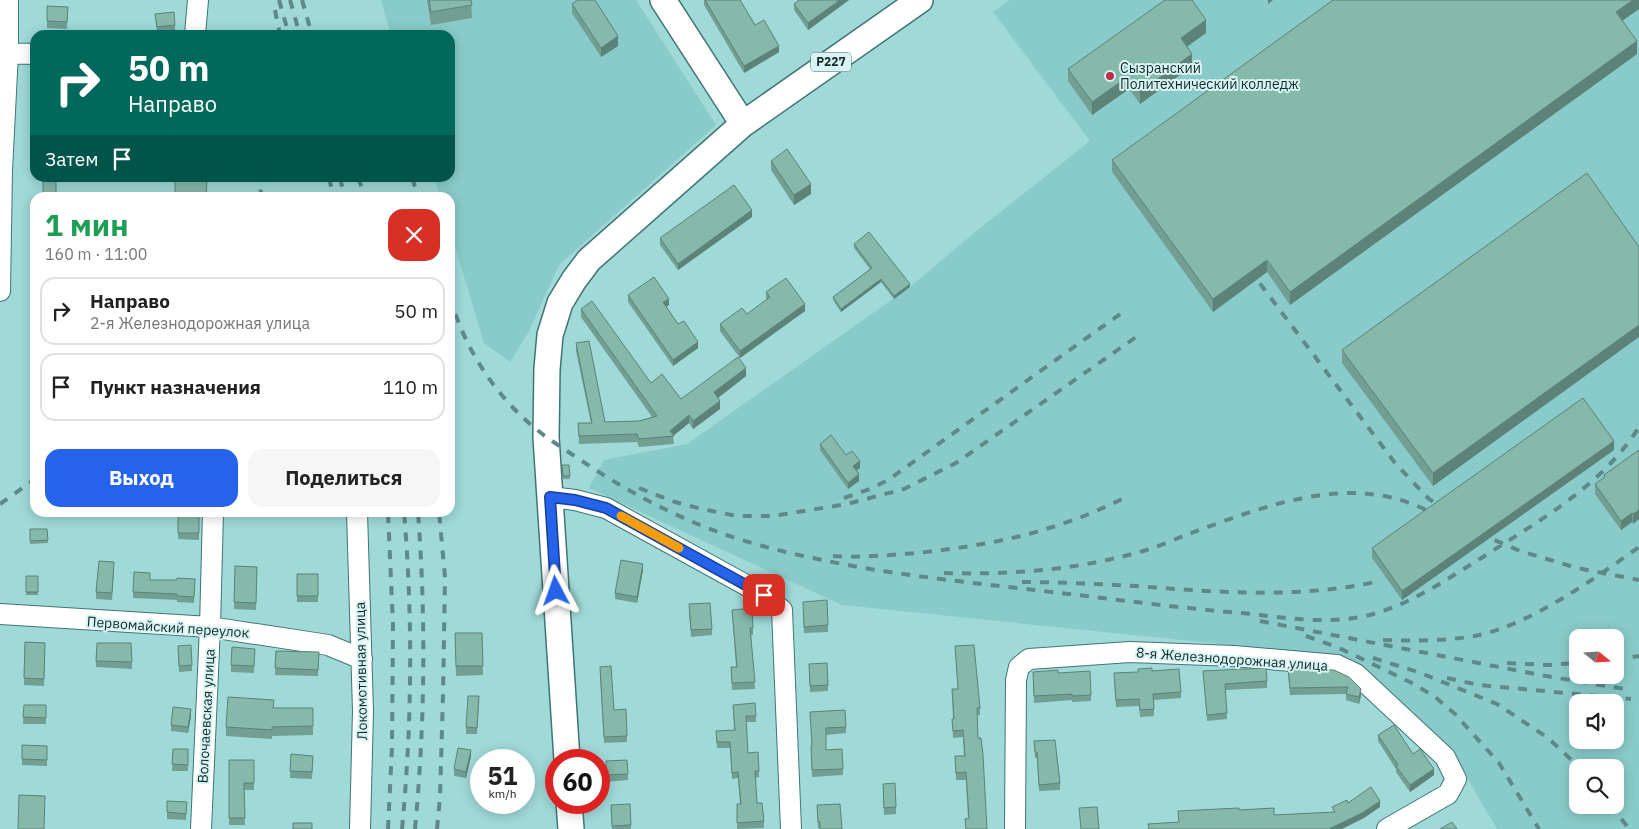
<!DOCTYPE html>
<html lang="ru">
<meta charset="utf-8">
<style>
body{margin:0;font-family:"IBM Plex Sans",sans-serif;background:#f6f6f6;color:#222;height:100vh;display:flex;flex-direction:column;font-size:19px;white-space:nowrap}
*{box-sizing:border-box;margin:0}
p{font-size:16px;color:#767676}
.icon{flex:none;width:28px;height:28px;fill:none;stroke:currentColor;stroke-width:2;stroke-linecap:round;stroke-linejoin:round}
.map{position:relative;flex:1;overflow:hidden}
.drawer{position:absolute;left:30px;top:192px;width:425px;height:325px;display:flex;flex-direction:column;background:#fff;border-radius:15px;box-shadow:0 2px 12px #0003}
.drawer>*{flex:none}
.top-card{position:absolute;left:30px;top:30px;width:425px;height:152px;border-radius:15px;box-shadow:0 2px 12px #0003;background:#00695c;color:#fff;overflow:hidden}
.needle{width:32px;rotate:108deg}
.fabs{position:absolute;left:1569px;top:629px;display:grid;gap:10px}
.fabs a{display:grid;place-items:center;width:55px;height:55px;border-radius:10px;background:#fff;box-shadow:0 2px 12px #0003;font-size:25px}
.speed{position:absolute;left:470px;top:749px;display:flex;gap:10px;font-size:25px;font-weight:700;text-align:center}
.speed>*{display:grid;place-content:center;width:65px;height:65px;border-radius:50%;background:#fff;box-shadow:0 2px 12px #0003;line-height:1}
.speed small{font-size:12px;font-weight:400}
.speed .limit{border:8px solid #d22;background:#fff;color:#111}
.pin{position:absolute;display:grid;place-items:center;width:42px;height:42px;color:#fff;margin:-21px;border-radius:10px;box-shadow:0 2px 8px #0006}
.me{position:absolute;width:55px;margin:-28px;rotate:356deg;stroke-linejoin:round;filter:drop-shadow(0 0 4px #0008)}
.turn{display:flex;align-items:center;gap:18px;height:105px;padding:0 15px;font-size:22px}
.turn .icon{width:65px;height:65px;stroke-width:2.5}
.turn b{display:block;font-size:35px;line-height:42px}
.then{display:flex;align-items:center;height:48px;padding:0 15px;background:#0003;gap:10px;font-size:19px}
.round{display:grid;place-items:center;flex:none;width:52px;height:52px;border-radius:15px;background:#f6f6f6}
.overview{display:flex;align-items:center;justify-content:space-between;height:85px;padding:0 15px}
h1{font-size:30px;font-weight:700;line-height:38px;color:#1e9e55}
.cta{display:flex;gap:10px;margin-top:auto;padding:10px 15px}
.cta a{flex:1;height:58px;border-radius:15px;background:#2563eb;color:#fff;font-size:20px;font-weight:700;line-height:58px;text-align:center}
.cta a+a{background:#f6f6f6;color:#222}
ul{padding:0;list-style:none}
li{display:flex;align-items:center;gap:15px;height:68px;margin:0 10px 8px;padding:0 5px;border:2px solid #e0e0e0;border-radius:15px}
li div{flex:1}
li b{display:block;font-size:19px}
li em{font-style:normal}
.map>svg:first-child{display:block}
.built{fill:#89cbca;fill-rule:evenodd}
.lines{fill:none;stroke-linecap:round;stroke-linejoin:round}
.minor-casing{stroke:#3f7675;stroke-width:22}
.major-casing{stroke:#3f7675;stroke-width:28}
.minor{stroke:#fff;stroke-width:20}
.major{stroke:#fff;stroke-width:25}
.rail{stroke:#5f8989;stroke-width:4;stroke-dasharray:9 9;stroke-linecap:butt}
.wall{fill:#729f92}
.shaded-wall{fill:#5d8277}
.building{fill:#85b9aa;stroke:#5d8277}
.route-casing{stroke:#184099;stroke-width:12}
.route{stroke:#2563eb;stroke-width:9}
.slow{stroke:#f59e0b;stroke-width:9}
.poi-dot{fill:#be2e4b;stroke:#d7f3f3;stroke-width:2}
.labels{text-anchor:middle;stroke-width:4;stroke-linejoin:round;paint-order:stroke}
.shield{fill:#d7f3f3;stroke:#4e6767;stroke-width:1}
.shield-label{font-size:12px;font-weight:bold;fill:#142b2b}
.poi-label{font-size:14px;fill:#142b2b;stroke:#d7f3f3;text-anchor:start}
.street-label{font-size:14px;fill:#142b2b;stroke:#d7f3f3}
</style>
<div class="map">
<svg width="1639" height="829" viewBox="0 0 1639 829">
<rect width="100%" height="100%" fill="#9fd9d8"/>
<path class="built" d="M381 0H636L716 125 559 265 529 331 510 362 484 343 450 230V198L440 197 434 178H450V35H391Z
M1009 0H1639V829H1497L1450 749 1347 657 842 605 589 488 604 460 687 444 910 287 979 229 1090 141 993 12ZM1578 638H1615V675H1578ZM1578 702H1615V740H1578ZM1578 768H1615V805H1578Z"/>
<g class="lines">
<g class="minor-casing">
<path id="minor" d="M195 35 198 0
M0 53 35 54
M0 291 2 170 8 53V0
M550 497 575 500 606 508 764 595 782 610 791 829
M357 512 363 711 360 829
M0 614 210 627 328 645 362 659
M201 829 210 627 213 512
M1015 829 1016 680 1019 667 1029 659 1130 652 1234 656 1337 665 1356 674 1445 757 1456 779 1448 794 1387 829"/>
</g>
<g class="major-casing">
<path id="major" d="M663 0 743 124
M567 760 546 437 547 369 550 335 560 303 574 280 589 260 743 124 920 0
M569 802 571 829"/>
</g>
<use href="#minor" class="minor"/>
<use href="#major" class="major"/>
<path class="rail" d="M279 0 289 35
M290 0 300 35
M302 0 312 35
M275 10 280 35
M377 34V35
M329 178 334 198
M340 178 345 198
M358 178 366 198
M412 178 419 198
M258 198 266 178
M1249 269 1395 463 1428 498 1447 513
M450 297C465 351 499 402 545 436 556 444 567 451 579 459 622 488 669 514 718 532 765 549 815 559 864 568 943 581 1023 588 1102 598 1152 604 1202 610 1252 614 1286 618 1320 623 1354 618 1402 611 1442 582 1483 557 1540 520 1602 486 1639 427
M639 488 675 502 702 509 737 516H773L847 504 904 489 956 463 1139 335
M844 498 870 489 888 480 1123 312
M0 504 35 479
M1478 533 1520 551 1577 568 1639 580
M833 556C861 558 889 555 917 553 993 545 1057 532 1126 497
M944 573C1011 575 1075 570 1140 552 1154 548 1169 542 1183 536 1247 513 1320 482 1389 497 1407 501 1423 508 1439 516
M1022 582C1060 582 1098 584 1136 586 1216 592 1296 599 1375 582
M1260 621 1546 676 1631 690
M1306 636 1337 647 1410 682 1434 696 1455 714 1499 763 1539 829
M1383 640C1414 641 1445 641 1475 636 1530 625 1594 579 1639 547
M1373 658 1418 672 1497 704 1548 738 1580 768
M1615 660 1639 656
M1507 663 1547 665 1578 663
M1447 678 1479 685 1631 699
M1610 805 1627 826
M388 829 392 747 393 625 388 512
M402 829C412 724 413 618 404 512
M415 829C425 722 426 620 418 512
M437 829 440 797 443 695 445 577 439 512"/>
</g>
<path class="wall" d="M427 0H471L472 18 431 25Z
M704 0H740L755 25 779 52 744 73 704 5Z
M799 0H849L808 30 794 10V4Z
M1639 0V9L1622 21 1637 54 1290 305 1267 272 1213 312 1112 172V160Z
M572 4 618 46 601 57 572 13Z
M47 6 68 7 67 29 47 28Z
M155 14 175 25V32L157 33Z
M1206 33 1187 46 1192 66 1140 104 1129 89 1092 115 1068 81V69Z
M771 161 811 194 794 205 771 170Z
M1587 173 1433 486 1342 363V350Z
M752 217 678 270 660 245V238Z
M854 244 910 287 894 299 881 282 841 312 833 300V297L870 269 854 248Z
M766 292 805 311 740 358 720 331V324L747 314 766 300Z
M628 295 669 305 666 307 678 324 698 348 673 366 628 302Z
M581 309 651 383 681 399 746 376 718 398 720 409 693 429 689 423 673 436 674 444 639 447 637 442 579 444 578 423H591L576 351V343L605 422 639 421 652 417 581 317Z
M820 444 846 455 860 468 856 470 859 481 848 489 820 450Z
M1614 450 1402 600 1372 558V548Z
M1639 450 1633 524 1632 522 1621 530 1595 494V484L1604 478V475Z
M562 465H569L570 479H563Z
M178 512H199V540L178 539Z
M30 529H47L48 543 30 544Z
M235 566 257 567 256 610 234 609Z
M114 568 112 600 96 599V592Z
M643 570 637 603 615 599V593Z
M297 574H318V602H297Z
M26 576H38V595H26Z
M195 579 194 603 177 602V600L133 598V592L150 580H177Z
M803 608 828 625V632L804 633Z
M732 610 753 628V635H751L755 689 732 690 731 667H736Z
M689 611 712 629V635L691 637Z
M455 633H482L483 675 456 676Z
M25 642 45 643 44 686 24 685Z
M178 646 192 665V671L179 672Z
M955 646 980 708V715H977L978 738 987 829H966L965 819 968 818 966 780H956L955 756H964L963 737 953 738 952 719H953L952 689H958Z
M255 649 254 673 231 672V665Z
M276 651 319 652 318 676 275 675Z
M96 661 132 662V669L96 667Z
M1303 669 1334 670 1361 695 1359 704 1346 700V694L1290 695 1288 673Z
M809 671 828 685V691L810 692Z
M1152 671 1181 692V698L1154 700V716L1140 717 1139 706 1116 707 1114 680Z
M1203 671 1267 681V688L1225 690 1227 719 1207 721Z
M600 673 614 710 627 736V742L604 743Z
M1058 673 1091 695V701L1072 702V700L1034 703 1033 678Z
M479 703 477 734H466V727Z
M24 705H46V724H23Z
M733 705 756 716V722H746L748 753 759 771V777L755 778 757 803 764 821V828L737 829V804H740L738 778 732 779 730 748H717L716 737 734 730Z
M274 708H313V735L272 736V739L226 736V727Z
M810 712 846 727V733L826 735V750L842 749 843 775 812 777 811 746H812Z
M191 716 188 733 171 731V725Z
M1378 735 1413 754 1434 775 1410 792 1396 772V769L1378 741Z
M1034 741 1060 783V790L1039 791 1037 758H1035Z
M22 745 47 746V766L22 765Z
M173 749H188V771H172Z
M291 754 313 762 312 779 290 778Z
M471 756 466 778 454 776V769Z
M229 760H254V790H244L245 825H229Z
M606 761 628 774V780L606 782Z
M883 790 896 807V814L884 815Z
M167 801 187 802 186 820 167 819Z
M611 805 631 825V829H612Z
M817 812 842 829 818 828Z"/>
<path class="shaded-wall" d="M840 0H849L808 30V23Z
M1268 0H1273L1268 4Z
M1633 0H1639V9L1616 25V12Z
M1206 20V33L1181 51V38Z
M618 36V46L601 57V48Z
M1637 41V54L1290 305V292Z
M779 46V52L744 73V66Z
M1192 54V66L1140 104V92Z
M1129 76V89L1092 115V102Z
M811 184V194L794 205V195Z
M752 210V217L678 270V264Z
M1267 260V272L1213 312V299Z
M881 279V282L841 312V309Z
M910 284V287L894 299V296Z
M669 299V305L663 309V302Z
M805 304V311L740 358V351Z
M1639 325V337L1433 486V473Z
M698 342V348L673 366V360Z
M746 368V376L714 401V392Z
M720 401V409L693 429V421Z
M689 415V423L673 436 670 431Z
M1614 441V450L1402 600V591Z
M860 461V468L853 473V466Z
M859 474V481L848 489V483Z
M1639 510V519L1633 524V514Z
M1632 513V522L1621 530V521Z
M643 564V570L637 603V597Z
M1361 689V695L1359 704V697Z
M191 709V716L188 733V727Z
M471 750V756L466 778V772Z
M1434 769V775L1410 792V785Z
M1380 801V807L1364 818 1342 829H1329Z"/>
<path class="building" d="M429 0H471L472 5 431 12Z
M578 0H595L618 36 601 48 572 4Z
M705 0H740L755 25 764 20 779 46 744 66Z
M799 0H840L808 23 794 4Z
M1165 0H1192L1206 20 1181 38 1192 54 1140 92 1129 76 1092 102 1068 69Z
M1333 0H1633L1616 12 1637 41 1290 292 1267 260 1213 299 1112 160Z
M47 6 68 7 67 22 47 21Z
M174 12 175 25 157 27 155 14Z
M787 149 811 184 794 195 771 161Z
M1587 173 1639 247V325L1433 473 1342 350Z
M43 178H56V198H43Z
M181 178H207L206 198 175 197V180H181Z
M734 185 752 210 678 264 660 238Z
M869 232 910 284 894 296 881 279 841 309 833 297 872 268 854 244Z
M654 277 669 299 663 302 678 324 684 321 698 342 673 360 628 295Z
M786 278 805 304 740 351 720 324 742 308 747 314 770 297 766 292Z
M592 301 651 383 662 374 681 399 738 357 746 368 714 392 720 401 693 421 689 415 670 431 674 436 639 439 637 434 579 436 578 423H592L576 343 589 341 605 422 639 421 657 416 581 309Z
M34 371H35V399Z
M1583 398 1614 441 1402 591 1372 548Z
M831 435 846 455 852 451 860 461 853 466 859 474 848 483 820 444Z
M1639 450V510L1633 514 1632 513 1621 521 1595 484 1605 477 1604 475Z
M562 465H569L570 476H563Z
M178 512H199V533H178Z
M30 529H47L48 540 30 541Z
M621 560 643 564 637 597 615 593Z
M99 561 114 562 112 593 96 592Z
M235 566 257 567 256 603 234 602Z
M134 572 150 573V580H177V578L195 579 194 597 177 596V594L133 592Z
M297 574H318V596H297Z
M26 576H38V592H26Z
M827 600 828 625 804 627 803 602Z
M710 603 712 629 691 630 689 604Z
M752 608 753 628H750L755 682 732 683 731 667H737L732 610Z
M455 633H482L483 666H456Z
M25 642 45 643 44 679 24 678Z
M97 643H131L132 662 96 661Z
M191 645 192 665 179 666 178 646Z
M974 645 980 708H977L978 738H981L983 755 987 829H966L965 819 969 818 966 772 956 773 955 756H965L963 730 953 731 952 719H954L952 689H958L955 646Z
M232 647 255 649 254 666 231 665Z
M276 651 319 652 318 670 275 668Z
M827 663 828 685 810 686 809 664Z
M611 666 614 710 626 709 627 736 604 737 600 667Z
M1288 667H1303V669L1334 670 1349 677 1361 689 1359 697 1346 694 1348 687 1290 688Z
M1152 668V671L1179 669 1181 692 1153 694 1154 709 1140 710 1139 699 1116 700 1114 673 1138 672V669Z
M1266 668 1267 681 1225 684 1227 713 1207 715 1203 671Z
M1058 670V673L1090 671 1091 695 1072 696V694L1034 696 1033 672Z
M468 696H479L477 728 466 727Z
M228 697 274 700 273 708H313V726L272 727V730L226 727Z
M755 703 756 716H746L748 753 758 752 759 771H755L757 803H762L764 821 737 823V804H741L738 772 732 773 730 742H717L716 731 735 730 733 705Z
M24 705H46V718L23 717Z
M173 707 191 709 188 727 171 725Z
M845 710 846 727 826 728V750L842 749 843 769 812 770 811 746H812L810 712Z
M1394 725 1413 754 1420 749 1434 769 1410 785 1396 766 1398 765 1378 735Z
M1055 740 1060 783 1039 785 1037 752H1035L1034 741Z
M22 745 47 746V760L22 759Z
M458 748 471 750 466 772 454 769Z
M173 749H188V765L172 764Z
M291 754 313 756 312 772 290 771Z
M229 760H254V783H244L245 818H229Z
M627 760 628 774 606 775V761Z
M895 783 896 807 884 808 883 784Z
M1371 787 1380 801 1364 812 1329 829H1149L1148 824 1179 822 1178 811 1239 808V810L1274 808V815L1335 812 1332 807 1347 800 1348 803Z
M19 795 45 796 44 829H18Z
M167 801 187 802 186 814 167 812Z
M630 804 631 825 612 826 611 805Z
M840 804 842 829H820V822H818L817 805Z
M1097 807 1099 829H1081L1079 808Z
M1452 822 1457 829H1440Z
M293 823H312V829H293Z"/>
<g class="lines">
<g class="route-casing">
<path id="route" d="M556 591 550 497 575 500 606 508 764 595"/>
</g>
<use href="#route" class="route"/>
<path class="slow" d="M621 516 679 548"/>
</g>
<circle class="poi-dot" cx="1110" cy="76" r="5"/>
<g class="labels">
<rect class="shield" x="811" y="52.5" width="40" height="19" rx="4"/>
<g class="shield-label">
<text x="831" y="66">Р227</text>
</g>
<g class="poi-label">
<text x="1120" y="73">Сызранский<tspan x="1120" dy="16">Политехнический колледж</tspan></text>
</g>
<g class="street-label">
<text transform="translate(168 627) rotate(4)" y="5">Первомайский переулок</text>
<text transform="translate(1232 659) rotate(4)" y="5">8-я Железнодорожная улица</text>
<text transform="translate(361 671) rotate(-91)" y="5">Локомотивная улица</text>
<text transform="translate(206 716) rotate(-87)" y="5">Волочаевская улица</text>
</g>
</g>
</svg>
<div class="fabs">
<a><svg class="needle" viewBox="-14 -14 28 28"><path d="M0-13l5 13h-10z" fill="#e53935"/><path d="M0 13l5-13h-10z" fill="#767676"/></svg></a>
<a><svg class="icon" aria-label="sound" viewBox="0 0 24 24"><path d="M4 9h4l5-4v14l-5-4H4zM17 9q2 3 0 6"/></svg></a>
<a><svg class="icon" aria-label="search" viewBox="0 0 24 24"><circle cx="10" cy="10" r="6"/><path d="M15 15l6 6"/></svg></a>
</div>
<div class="speed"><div>51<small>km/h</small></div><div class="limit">60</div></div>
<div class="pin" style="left:764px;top:595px;background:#d93025"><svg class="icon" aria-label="arrive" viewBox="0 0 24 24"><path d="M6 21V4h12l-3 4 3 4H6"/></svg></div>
<svg class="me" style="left:556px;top:591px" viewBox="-20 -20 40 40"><path d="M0-17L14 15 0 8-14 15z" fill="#2563eb" stroke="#fff" stroke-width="4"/></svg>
<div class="top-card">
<div class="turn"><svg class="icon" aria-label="right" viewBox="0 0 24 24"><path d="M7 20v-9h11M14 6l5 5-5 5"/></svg><div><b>50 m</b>Направо</div></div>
<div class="then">Затем<svg class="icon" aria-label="arrive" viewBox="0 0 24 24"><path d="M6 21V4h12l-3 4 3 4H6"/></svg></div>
</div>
<section class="drawer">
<div class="overview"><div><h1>1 мин</h1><p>160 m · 11:00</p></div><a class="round" style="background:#d93025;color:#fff"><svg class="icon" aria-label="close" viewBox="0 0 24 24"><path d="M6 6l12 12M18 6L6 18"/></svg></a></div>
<ul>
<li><svg class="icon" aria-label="right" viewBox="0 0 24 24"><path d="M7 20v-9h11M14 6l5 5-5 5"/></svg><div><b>Направо</b><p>2-я Железнодорожная улица</p></div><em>50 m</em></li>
<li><svg class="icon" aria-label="arrive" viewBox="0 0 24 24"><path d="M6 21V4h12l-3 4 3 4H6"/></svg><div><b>Пункт назначения</b></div><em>110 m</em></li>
</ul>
<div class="cta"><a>Выход</a><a>Поделиться</a></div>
</section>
</div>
